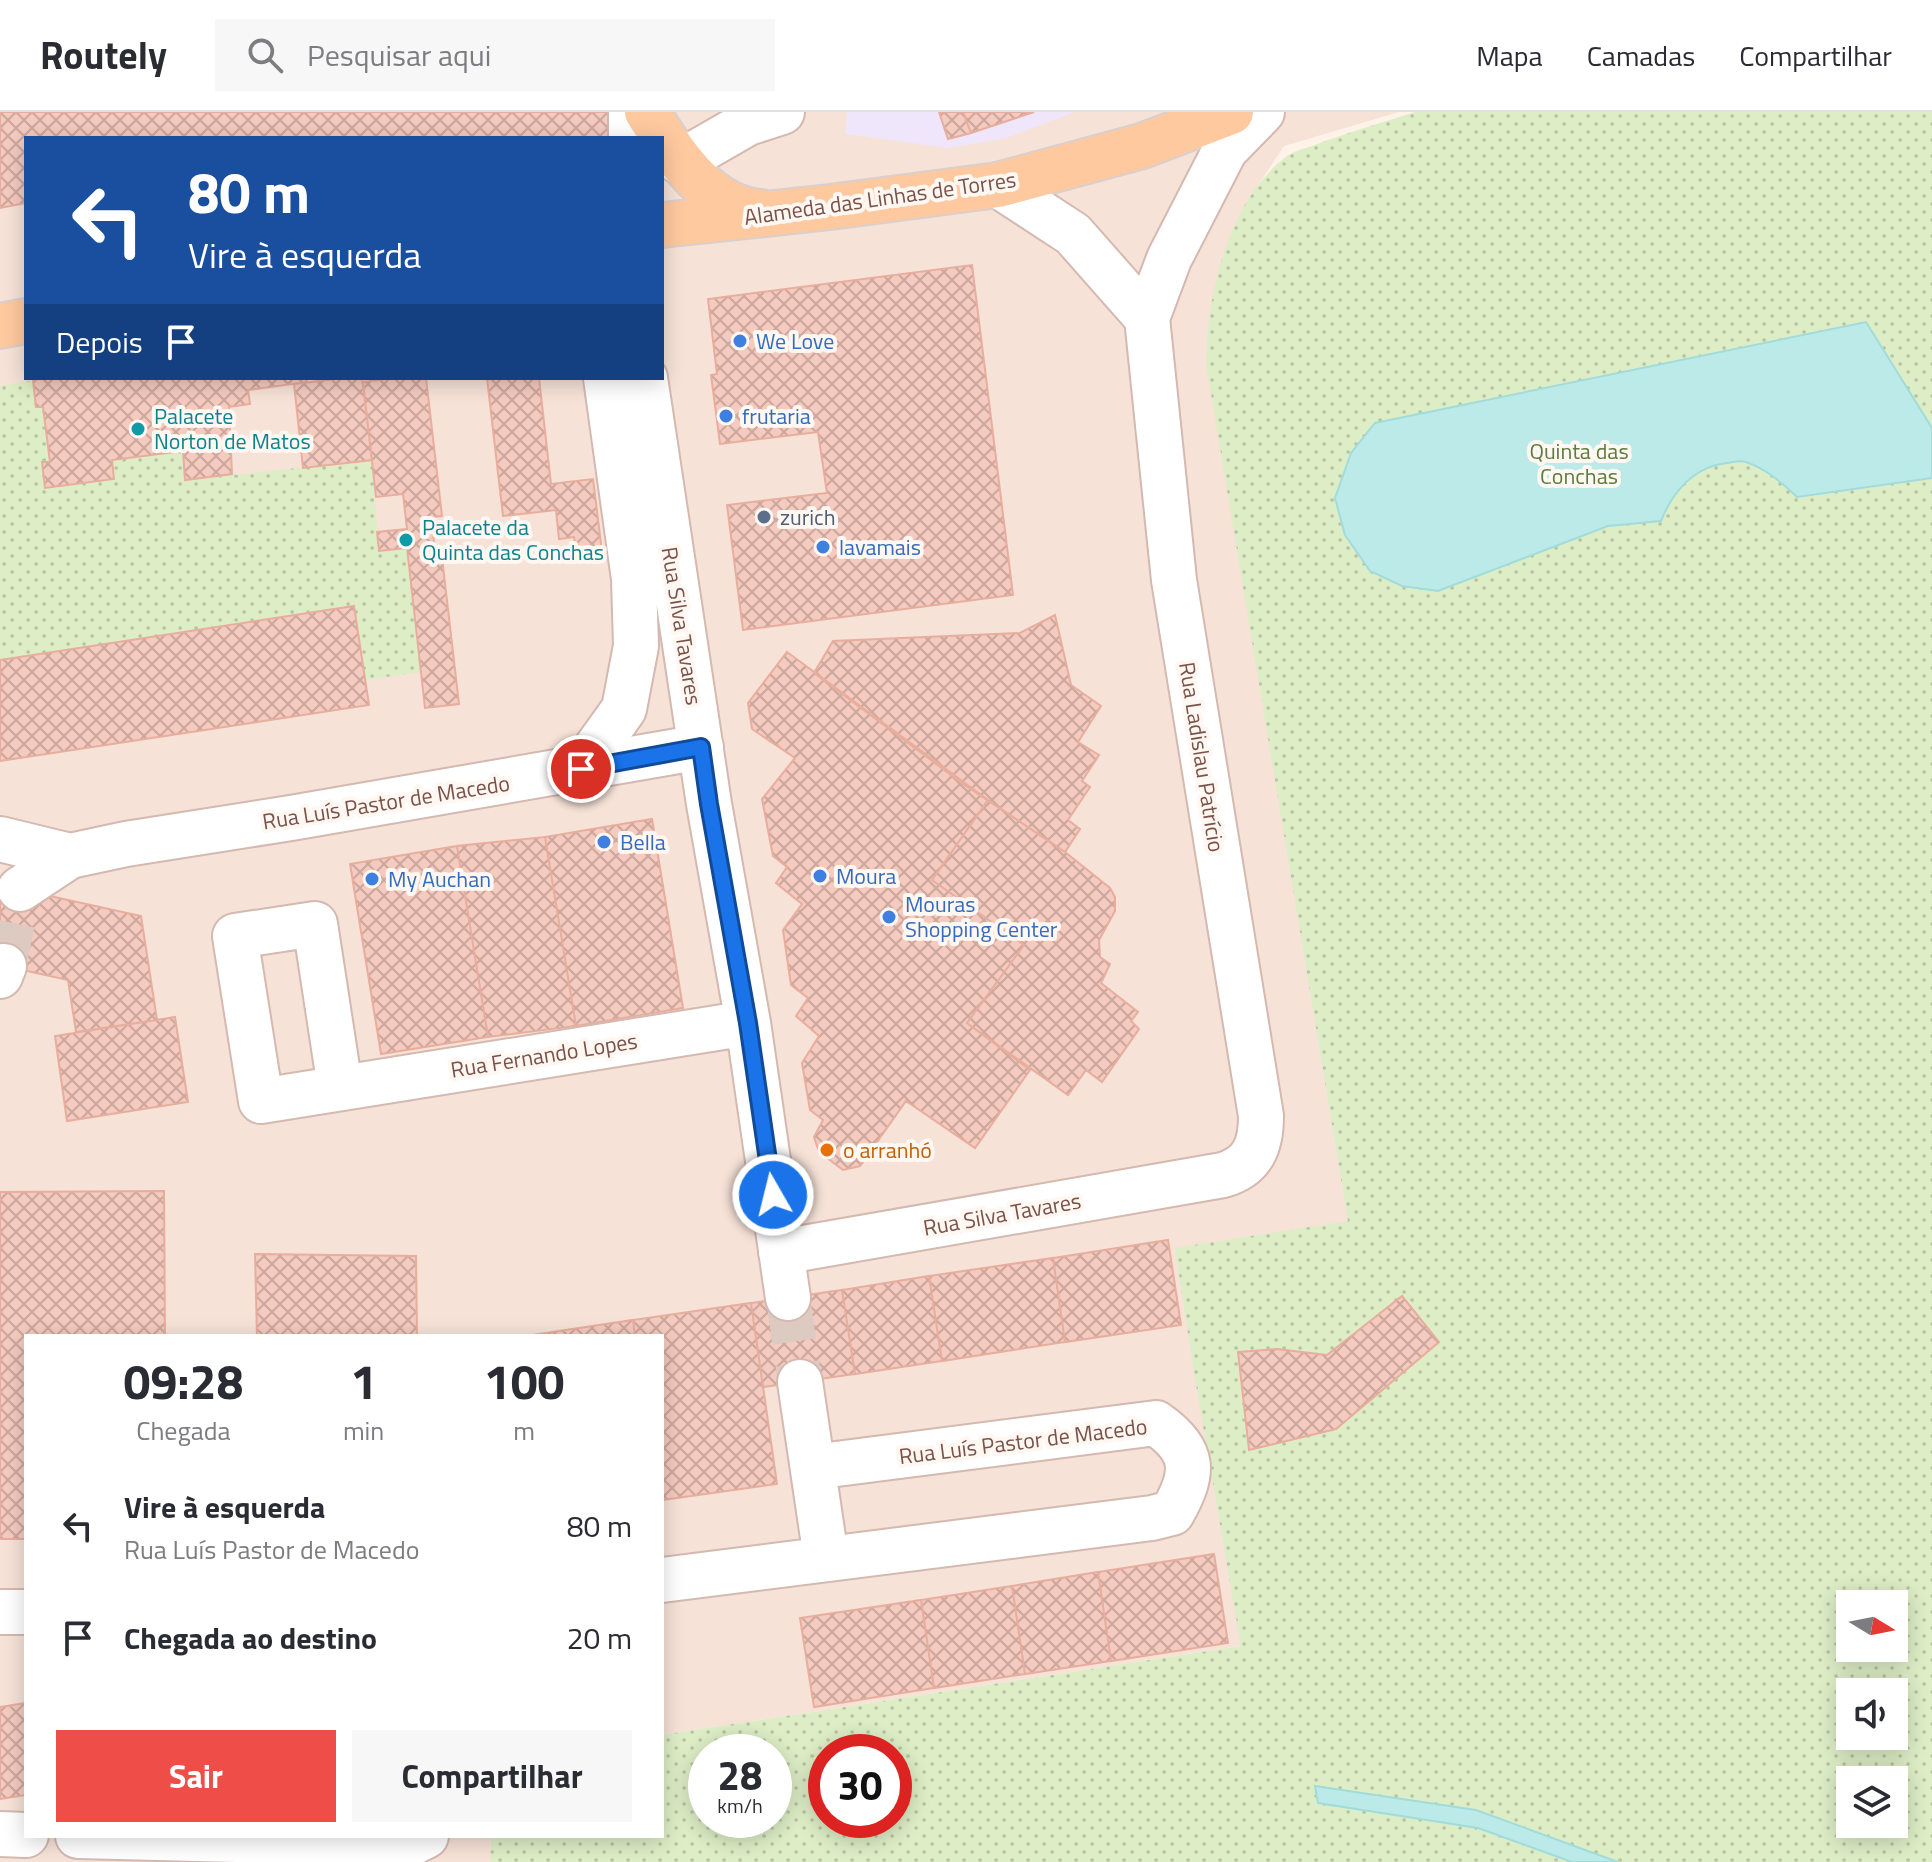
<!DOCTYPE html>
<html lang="pt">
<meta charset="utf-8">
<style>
body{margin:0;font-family:"Titillium Web",sans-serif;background:#f7f7f7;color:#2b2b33;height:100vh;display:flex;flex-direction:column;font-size:30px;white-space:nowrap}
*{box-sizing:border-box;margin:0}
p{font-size:26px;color:#7c7c81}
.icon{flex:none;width:44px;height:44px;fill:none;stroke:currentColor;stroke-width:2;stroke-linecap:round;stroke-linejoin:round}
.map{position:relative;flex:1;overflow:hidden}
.drawer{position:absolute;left:24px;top:1222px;width:640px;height:504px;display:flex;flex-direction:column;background:#fff;border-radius:0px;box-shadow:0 4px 20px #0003}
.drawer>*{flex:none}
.banner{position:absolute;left:24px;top:24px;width:640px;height:244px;border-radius:0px;box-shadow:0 4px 20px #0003;background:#1a4fa0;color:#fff;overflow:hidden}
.needle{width:52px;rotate:100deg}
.fabs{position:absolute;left:1836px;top:1478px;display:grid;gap:16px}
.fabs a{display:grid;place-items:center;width:72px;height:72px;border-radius:0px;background:#fff;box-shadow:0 4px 20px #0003;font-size:40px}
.speed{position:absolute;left:688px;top:1622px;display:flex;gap:16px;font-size:40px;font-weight:700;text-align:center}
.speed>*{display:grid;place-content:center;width:104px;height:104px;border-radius:50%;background:#fff;box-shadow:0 4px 20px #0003;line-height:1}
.speed small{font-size:20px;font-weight:400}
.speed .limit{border:12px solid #d22;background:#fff;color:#111}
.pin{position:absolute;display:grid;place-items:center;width:68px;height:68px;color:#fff;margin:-34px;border:4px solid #fff;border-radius:50%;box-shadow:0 2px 8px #0007}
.me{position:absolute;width:88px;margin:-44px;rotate:352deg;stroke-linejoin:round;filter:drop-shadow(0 0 6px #0008)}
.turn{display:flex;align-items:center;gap:28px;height:168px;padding:0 32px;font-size:36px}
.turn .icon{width:104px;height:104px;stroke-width:2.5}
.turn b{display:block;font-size:56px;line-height:68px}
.then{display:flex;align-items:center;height:76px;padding:0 32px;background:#0003;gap:16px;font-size:30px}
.eta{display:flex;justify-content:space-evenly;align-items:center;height:136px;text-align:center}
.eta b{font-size:48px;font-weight:700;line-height:56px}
.primary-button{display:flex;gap:16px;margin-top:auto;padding:16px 32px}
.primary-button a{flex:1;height:92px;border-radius:0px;background:#ef4d47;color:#fff;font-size:32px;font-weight:700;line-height:92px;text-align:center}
.primary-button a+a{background:#f7f7f7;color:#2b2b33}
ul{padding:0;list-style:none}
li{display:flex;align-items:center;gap:24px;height:112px;padding:0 32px}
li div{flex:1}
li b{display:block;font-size:30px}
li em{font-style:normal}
header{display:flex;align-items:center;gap:48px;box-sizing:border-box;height:112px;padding:0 40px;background:#fff;border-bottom:2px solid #e1e1e2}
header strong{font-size:38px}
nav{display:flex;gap:44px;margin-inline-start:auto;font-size:28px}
.search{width:560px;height:72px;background:#f7f7f7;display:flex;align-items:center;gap:20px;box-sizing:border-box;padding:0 28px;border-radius:0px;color:#7c7c81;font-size:30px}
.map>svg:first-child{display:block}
.residential{fill:#f6e2d7;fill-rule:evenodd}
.education{fill:#efe6fb}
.park{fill:url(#park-dots);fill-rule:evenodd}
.water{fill:#bbeae8;stroke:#a1dcdb;stroke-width:2}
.building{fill:url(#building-cross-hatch);stroke:#e9ad9e;stroke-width:2}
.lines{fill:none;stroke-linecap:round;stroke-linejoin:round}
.minor-tunnel{stroke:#ddcac1;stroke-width:44;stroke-dasharray:44 22;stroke-linecap:butt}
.minor-casing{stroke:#d4b9b0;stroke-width:48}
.major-casing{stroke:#dacfcc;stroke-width:48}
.minor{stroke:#fff;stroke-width:44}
.major{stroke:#ffc99f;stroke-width:44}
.route-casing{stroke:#114b97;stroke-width:20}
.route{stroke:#1a73e8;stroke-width:14}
.shop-dot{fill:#3f7fe0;stroke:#fff7f1;stroke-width:3}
.culture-dot{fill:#0f9aa8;stroke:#fff7f1;stroke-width:3}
.service-dot{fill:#5c6f8a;stroke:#fff7f1;stroke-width:3}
.food-dot{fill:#e8710a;stroke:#fff7f1;stroke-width:3}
.labels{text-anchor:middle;stroke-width:8;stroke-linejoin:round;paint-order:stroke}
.street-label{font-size:22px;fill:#7b524a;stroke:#fff7f1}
.shop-label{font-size:22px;fill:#366cbe;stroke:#fff7f1;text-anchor:start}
.culture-label{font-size:22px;fill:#0d838f;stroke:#fff7f1;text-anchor:start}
.park-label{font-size:22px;fill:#5c7b3e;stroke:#fff7f1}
.service-label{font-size:22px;fill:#4e5e75;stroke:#fff7f1;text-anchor:start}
.food-label{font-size:22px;fill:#c56008;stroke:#fff7f1;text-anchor:start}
</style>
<header>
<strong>Routely</strong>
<div class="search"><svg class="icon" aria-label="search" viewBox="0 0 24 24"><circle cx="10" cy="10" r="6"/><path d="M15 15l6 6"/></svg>Pesquisar aqui</div>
<nav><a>Mapa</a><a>Camadas</a><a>Compartilhar</a></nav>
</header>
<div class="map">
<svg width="1932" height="1750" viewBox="0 0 1932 1750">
<defs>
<pattern id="park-dots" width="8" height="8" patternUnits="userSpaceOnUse" patternTransform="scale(2)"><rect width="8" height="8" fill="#ddeec6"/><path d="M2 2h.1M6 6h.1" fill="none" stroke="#b8c3a3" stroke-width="1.8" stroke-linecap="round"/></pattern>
<pattern id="building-cross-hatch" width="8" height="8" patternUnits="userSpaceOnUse" patternTransform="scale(2)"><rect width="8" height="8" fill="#f5cabf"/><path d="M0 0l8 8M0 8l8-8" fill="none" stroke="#cba79d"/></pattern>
</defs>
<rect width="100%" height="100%" fill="#fef2e9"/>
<path class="residential" d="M0 0H1399L1284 34 1247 90 1349 1109 1241 1534 662 1623V1224H26V1724H491L490 1750H0ZM26 26H662V266H26Z"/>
<path class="education" d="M847 0H1075L1006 26 949 36 845 22Z"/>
<path class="park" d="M1415 0H1932V1750H490L491 1724H662V1623L1241 1534 1195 1267 1175 1136 1348 1109 1206 251C1207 182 1228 88 1287 44 1295 39 1306 36 1315 33 1348 20 1382 11 1415 0ZM1850 1492H1894V1536H1850ZM1850 1580H1894V1624H1850ZM706 1640H774V1708H706ZM826 1640H894V1708H826ZM1850 1668H1894V1712H1850Z
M33 268 36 295H43L50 350 42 351 46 376 113 367 112 348 183 339 186 368 372 348 379 438 407 436 420 560 365 568 0 548V274Z"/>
<path class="water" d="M1866 210 1932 316V366L1797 385C1781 370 1766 357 1746 350 1740 348 1734 350 1727 351 1694 355 1673 379 1661 409L1608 414 1438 479 1402 474 1370 459 1345 423 1335 386 1351 341 1375 311Z
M1315 1674 1476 1698 1618 1750H1572L1478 1716 1318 1691Z"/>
<path class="building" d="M0 0H609L612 22 609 26H26V91L0 96Z
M939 0H963L971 21 948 27Z
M963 0H1034L971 21Z
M972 153 1013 483 743 518 727 393 827 381 818 320 720 332 711 263 717 262 708 187Z
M44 266H306L307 270 248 278 250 292 229 295 232 362 185 368 183 339 112 348 114 367 45 376 42 350H50L43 295H36L33 268Z
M345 266H362L372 348 303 356 294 272Z
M397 266H426L442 404 431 405 435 438 441 437 459 592 425 596 407 436 379 439 377 420 407 417 403 382 376 385 363 270Z
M487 266H539L551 372 593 367 602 440 577 443 574 425 559 427 556 398 503 404Z
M354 494 369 593 0 649V548Z
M1055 503 1071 573 1101 594 1078 630 1099 643 1082 669 1090 675 1068 708 1080 717 1065 740 963 672 814 561 833 529 1020 521Z
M787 540 988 688 932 768 1024 833 967 911 1030 958 975 1036 906 989 860 1054 843 1058 819 1040 814 1025 823 1008 810 998 802 951 819 924 796 904 808 886 791 873 783 818 802 792 776 771 787 755 773 744 762 687 795 646 752 617 748 591Z
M988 688 1065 740 1110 776 1115 785V799L1099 828 1100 845 1110 852 1101 871 1138 900 1131 909 1139 917 1102 970 1086 958 1068 983 967 911 1024 833 932 768Z
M652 707 683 896 576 914 545 725Z
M545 725 576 914 488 925 457 734Z
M457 734 488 925 381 942 350 752Z
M0 773 141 804 157 908 76 920 68 868 0 853Z
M175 905 188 990 67 1009 55 924Z
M164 1079 165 1224H26V1427H0V1080Z
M1168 1128 1181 1213 1065 1230 1053 1146Z
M255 1142 416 1144 417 1224H257Z
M1053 1146 1065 1230 942 1249 929 1164Z
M929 1164 942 1249 855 1262 842 1178Z
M842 1178 855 1262 763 1275 751 1191Z
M1402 1184 1439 1230 1336 1317 1249 1338 1238 1240 1277 1237 1327 1243Z
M751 1191 777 1372 662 1388V1224H635L633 1208Z
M633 1208 635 1224H532V1223Z
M1214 1442 1228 1531 1111 1549 1098 1460Z
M1098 1460 1111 1549 1025 1562 1012 1474Z
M1012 1474 1025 1562 934 1576 921 1488Z
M921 1488 934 1576 814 1595 800 1506Z
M26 1591V1683L0 1687V1595Z"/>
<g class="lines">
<path class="minor-tunnel" d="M4 854 20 777
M788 1186 800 1270"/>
<g class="minor-casing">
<path id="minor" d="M631 0V26
M680 50 748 11 782 0
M998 73 1073 122 1147 206
M645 266 709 692 748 911 788 1186
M581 657 624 597 636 534 634 467 606 266
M0 727 70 744
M20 777 70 744 126 732 291 706 701 635
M0 864 4 854
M340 975 315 812 235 824 261 989 748 911
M781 1140 1223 1063C1253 1054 1261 1034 1261 1004L1174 468 1147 206 1169 147 1225 38 1262 0
M800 1270 826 1446
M662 1468 1152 1406 1172 1401C1195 1361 1196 1339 1156 1311L813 1355
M0 1500H26
M0 1722 26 1723
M78 1724 396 1732 414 1730 426 1724"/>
</g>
<g class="major-casing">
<path id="major" d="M647 0C674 41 706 96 761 100
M662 113 830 95 998 73 1142 34 1231 0
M0 214 26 209"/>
</g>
<use href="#minor" class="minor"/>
<use href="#major" class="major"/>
</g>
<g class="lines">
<g class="route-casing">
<path id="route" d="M581 657 701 635 709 692 748 911 773 1083"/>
</g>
<use href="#route" class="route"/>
</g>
<g class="shop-dot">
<circle cx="740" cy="229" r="8"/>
<circle cx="726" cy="304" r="8"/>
<circle cx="823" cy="435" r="8"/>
<circle cx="604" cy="730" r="8"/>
<circle cx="820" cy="764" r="8"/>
<circle cx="372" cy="767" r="8"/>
<circle cx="889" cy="805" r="8"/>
</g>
<g class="culture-dot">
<circle cx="138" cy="317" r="8"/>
<circle cx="406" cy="428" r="8"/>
</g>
<circle class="service-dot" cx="764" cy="405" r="8"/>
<circle class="food-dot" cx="827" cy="1038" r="8"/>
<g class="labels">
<g class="street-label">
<text transform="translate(880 86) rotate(-8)" y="8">Alameda das Linhas de Torres</text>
<text transform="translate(682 514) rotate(81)" y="8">Rua Silva Tavares</text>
<text transform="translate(1202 645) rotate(81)" y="8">Rua Ladislau Patrício</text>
<text transform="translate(386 690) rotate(-9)" y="8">Rua Luís Pastor de Macedo</text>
<text transform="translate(544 943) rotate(-9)" y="8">Rua Fernando Lopes</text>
<text transform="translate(1002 1102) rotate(-10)" y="8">Rua Silva Tavares</text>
<text transform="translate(1023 1329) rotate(-7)" y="8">Rua Luís Pastor de Macedo</text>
</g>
<g class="shop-label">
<text x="756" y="237">We Love</text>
<text x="742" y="312">frutaria</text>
<text x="839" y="443">lavamais</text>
<text x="620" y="738">Bella</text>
<text x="836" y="772">Moura</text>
<text x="388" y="775">My Auchan</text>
<text x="905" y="800">Mouras<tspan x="905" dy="25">Shopping Center</tspan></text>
</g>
<g class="culture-label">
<text x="154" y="312">Palacete<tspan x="154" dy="25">Norton de Matos</tspan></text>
<text x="422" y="423">Palacete da<tspan x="422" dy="25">Quinta das Conchas</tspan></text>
</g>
<g class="park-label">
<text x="1579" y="347">Quinta das<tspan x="1579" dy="25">Conchas</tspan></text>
</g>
<g class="service-label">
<text x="780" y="413">zurich</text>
</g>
<g class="food-label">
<text x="843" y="1046">o arranhó</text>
</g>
</g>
</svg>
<div class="fabs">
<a><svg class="needle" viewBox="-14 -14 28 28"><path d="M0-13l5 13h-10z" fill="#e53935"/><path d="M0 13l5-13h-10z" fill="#7c7c81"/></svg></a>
<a><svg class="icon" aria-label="sound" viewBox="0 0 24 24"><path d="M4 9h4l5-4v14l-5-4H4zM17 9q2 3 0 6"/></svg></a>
<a><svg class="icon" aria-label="layers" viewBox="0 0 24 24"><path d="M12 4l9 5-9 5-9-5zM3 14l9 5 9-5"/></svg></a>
</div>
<div class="speed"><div>28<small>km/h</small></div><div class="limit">30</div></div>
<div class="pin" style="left:581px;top:657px;background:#d93025"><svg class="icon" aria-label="arrive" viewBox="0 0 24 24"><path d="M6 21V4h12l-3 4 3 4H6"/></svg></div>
<svg class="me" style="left:773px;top:1083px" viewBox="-20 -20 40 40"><circle r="17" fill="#1a73e8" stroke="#fff" stroke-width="3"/><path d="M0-11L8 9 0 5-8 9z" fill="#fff"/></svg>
<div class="banner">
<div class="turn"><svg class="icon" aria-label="left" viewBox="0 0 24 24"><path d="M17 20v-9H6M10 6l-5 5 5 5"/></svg><div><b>80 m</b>Vire à esquerda</div></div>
<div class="then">Depois<svg class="icon" aria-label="arrive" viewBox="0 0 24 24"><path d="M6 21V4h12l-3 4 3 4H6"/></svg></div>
</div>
<section class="drawer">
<div class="eta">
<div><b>09:28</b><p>Chegada</p></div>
<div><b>1</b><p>min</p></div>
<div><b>100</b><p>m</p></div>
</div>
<ul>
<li><svg class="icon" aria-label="left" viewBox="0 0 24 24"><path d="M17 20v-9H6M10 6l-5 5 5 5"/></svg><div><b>Vire à esquerda</b><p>Rua Luís Pastor de Macedo</p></div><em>80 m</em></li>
<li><svg class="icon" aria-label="arrive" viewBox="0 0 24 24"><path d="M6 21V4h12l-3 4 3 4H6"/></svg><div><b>Chegada ao destino</b></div><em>20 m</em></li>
</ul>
<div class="primary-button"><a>Sair</a><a>Compartilhar</a></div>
</section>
</div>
